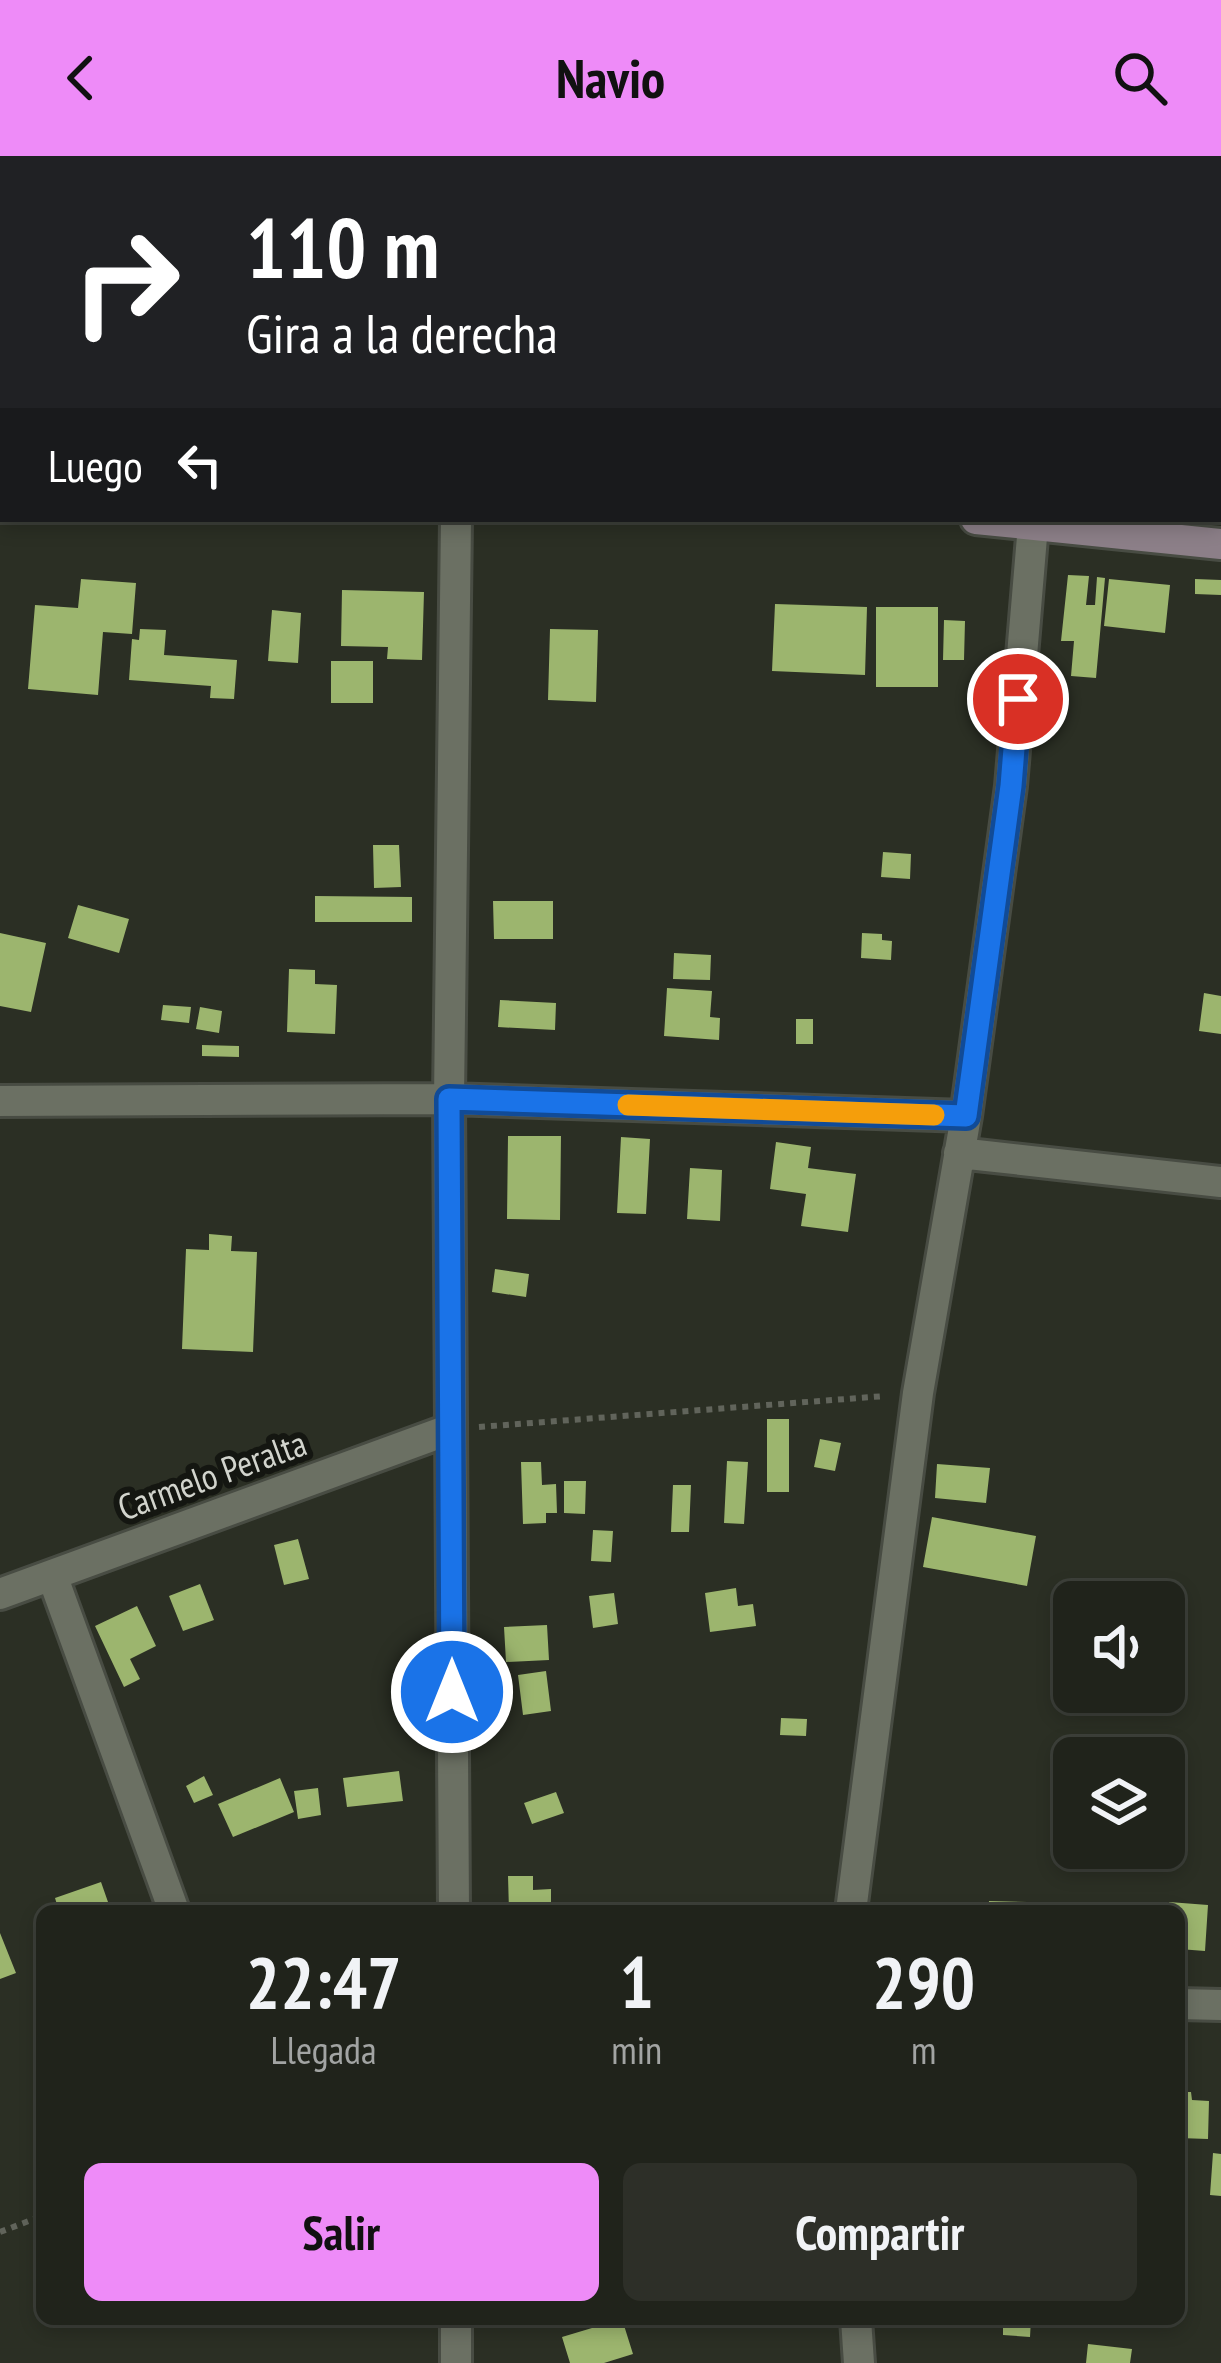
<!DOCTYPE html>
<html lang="es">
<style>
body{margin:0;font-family:"PT Sans Narrow",sans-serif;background:#2d2f28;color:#f1f3f6;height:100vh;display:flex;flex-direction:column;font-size:45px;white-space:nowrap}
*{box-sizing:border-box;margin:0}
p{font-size:39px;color:#a2a4a3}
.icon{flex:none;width:66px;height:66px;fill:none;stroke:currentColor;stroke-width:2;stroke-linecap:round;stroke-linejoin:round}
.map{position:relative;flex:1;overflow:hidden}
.side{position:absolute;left:36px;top:1749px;width:1149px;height:420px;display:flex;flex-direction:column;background:#20231b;border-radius:18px;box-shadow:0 6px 18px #0003,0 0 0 3px #3d403a}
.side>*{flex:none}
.top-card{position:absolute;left:0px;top:0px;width:1221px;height:366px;box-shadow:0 6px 18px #0003,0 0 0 3px #3d403a;background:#202124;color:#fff;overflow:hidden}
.controls{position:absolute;left:1053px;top:1425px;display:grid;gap:24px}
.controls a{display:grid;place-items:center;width:132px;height:132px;border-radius:18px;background:#20231b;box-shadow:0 6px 18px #0003,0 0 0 3px #3d403a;font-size:60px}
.pin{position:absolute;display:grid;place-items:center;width:102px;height:102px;color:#fff;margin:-51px;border:6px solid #fff;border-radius:50%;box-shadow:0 3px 12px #0007}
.me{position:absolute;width:132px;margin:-66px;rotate:0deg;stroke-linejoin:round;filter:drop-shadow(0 0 9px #0008)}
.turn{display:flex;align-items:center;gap:42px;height:252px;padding:0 48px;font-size:54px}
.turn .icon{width:156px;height:156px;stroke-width:2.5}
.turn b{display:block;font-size:84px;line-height:102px}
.then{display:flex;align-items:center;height:114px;padding:0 48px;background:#0003;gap:24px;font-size:45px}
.eta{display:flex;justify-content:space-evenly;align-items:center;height:204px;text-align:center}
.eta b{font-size:72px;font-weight:800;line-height:84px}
.cta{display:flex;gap:24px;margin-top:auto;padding:24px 48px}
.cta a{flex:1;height:138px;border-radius:18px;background:#ee8bf8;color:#111;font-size:48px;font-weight:800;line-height:138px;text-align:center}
.cta a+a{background:#2d2f28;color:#f1f3f6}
header{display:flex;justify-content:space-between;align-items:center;height:156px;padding:0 48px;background:#ee8bf8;color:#111;font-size:54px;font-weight:800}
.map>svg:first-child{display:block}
.building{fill:#9cb56e}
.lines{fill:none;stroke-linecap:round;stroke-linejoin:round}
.minor-casing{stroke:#484c43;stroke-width:36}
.secondary-casing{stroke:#484c43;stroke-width:36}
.path{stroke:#61645b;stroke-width:6;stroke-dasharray:6 6;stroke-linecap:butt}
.minor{stroke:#6b7063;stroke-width:30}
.secondary{stroke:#8c7f88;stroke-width:30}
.route-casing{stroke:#114b97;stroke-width:30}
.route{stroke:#1a73e8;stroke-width:21}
.slow{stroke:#f59e0b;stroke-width:21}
.labels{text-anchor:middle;stroke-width:12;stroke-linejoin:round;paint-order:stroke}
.street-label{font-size:36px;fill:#d2d4cd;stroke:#141611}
</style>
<header><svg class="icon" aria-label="back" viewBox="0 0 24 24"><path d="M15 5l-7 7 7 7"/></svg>Navio<svg class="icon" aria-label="search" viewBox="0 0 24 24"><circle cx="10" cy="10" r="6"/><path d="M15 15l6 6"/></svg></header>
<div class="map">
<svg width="1221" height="2207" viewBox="0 0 1221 2207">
<rect width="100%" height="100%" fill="#2b2f24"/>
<path class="building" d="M1068 419 1089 420 1086 449H1095L1097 421 1105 422 1096 522 1071 520 1074 485H1061Z
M81 423 136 427 132 478 103 476 98 539 28 533 35 449 78 452Z
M1109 423 1170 429 1165 477 1104 470Z
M1195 423 1221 424V439L1195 438Z
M342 434 424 436 422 504 387 503 388 491 341 490Z
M775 448 867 451 865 519 772 515Z
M876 451H938V531H876Z
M272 454 301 457 298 507 268 505Z
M944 464 965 465 964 504H943Z
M140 473 166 474 164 499 237 504 234 543 210 542 211 530 129 524 132 483 139 484Z
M550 473 598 474 596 546 548 544Z
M331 505H373V547H331Z
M373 689H399L401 731 374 732Z
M883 696 911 698 910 723 881 721Z
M315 740 412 741V766H315Z
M493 745H553V783H494Z
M78 749 129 763 119 797 68 782Z
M0 777 46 787 31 856 0 850Z
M862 777 882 778V784L892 785 891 804 861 802Z
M674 797 711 799 710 824 673 823Z
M289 813 315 814V828L337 829 335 878 287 876Z
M667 832 712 835 710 861 720 862 719 884 664 880Z
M1204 837 1221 840V878L1199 875Z
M500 844 556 847 555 874 498 871Z
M163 849 191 851 189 867 161 864Z
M200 851 222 855 219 877 196 873Z
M796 863H813V888H796Z
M202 889 239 890V901L202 900Z
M508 980H561L560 1064 507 1063Z
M621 981 650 983 646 1058 617 1057Z
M776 986 811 991 808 1012 856 1018 848 1076 801 1070 806 1038 770 1033Z
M690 1012 722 1014 720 1065 687 1063Z
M209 1078 232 1080 231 1095 257 1096 253 1196 182 1193 186 1093 209 1094Z
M495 1113 529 1118 526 1141 492 1136Z
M767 1263H789V1336H767Z
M820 1283 841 1287 835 1315 814 1311Z
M727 1305 748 1306 744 1368 724 1367Z
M521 1306H541L542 1329 556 1328 557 1357H546V1367L523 1368Z
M937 1308 990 1312 986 1347 935 1342Z
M564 1325H586L585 1358 564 1357Z
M673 1329H691L689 1376H671Z
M932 1361 1036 1380 1027 1430 923 1411Z
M593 1374 613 1375 611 1406 591 1405Z
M298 1383 309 1423 284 1429 274 1389Z
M200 1428 214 1464 183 1475 169 1440Z
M736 1432 738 1450 753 1448 756 1470 710 1476 705 1437Z
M614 1437 618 1468 593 1472 589 1440Z
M137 1450 156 1490 130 1503 140 1523 124 1531 95 1470Z
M547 1469 549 1504 506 1506 504 1471Z
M546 1515 551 1555 523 1559 518 1519Z
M781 1562 807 1563 806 1580 780 1579Z
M399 1615 403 1645 347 1651 343 1622Z
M204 1620 213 1639 194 1647 186 1630Z
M280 1622 294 1656 233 1681 218 1648Z
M318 1632 321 1659 298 1663 294 1635Z
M556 1636 564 1657 532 1668 524 1647Z
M508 1720H533V1734L551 1733V1755H509Z
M101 1726 108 1746 83 1755H59L55 1742Z
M989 1745 1027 1746V1755H988Z
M1169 1746 1208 1749 1205 1795 1179 1793V1755H1168Z
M0 1777 16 1817 0 1823Z
M1179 1936H1191L1192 1944 1209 1945 1208 1983 1179 1982Z
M1213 1997 1221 1998V2040L1210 2039Z
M622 2163 633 2198 604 2207H570L562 2181Z
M1003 2163H1031L1030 2181 1003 2179Z
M1088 2188 1132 2193 1130 2207H1086Z"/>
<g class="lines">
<g class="minor-casing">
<path id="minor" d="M698 0 699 3
M794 3 798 0
M0 945 449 943 966 960
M959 997 1221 1026
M52 1419 174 1755
M0 1438 451 1273
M454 1755 449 943 456 363
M851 1755 918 1237 966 960 1011 630 1033 369
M1179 1848 1221 1849
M456 2163V2207
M856 2163 859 2207"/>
</g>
<g class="secondary-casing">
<path id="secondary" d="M0 315 3 313
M1218 335H1221
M976 363 1221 388"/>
</g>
<path class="path" d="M479 1271 885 1240
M0 2076 42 2060"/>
<use href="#minor" class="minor"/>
<use href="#secondary" class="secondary"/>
</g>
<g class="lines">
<g class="route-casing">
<path id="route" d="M452 1536 449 943 966 960 1011 630 1018 543"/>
</g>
<use href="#route" class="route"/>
<path class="slow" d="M628 949 934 959"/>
</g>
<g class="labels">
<g class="street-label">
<text transform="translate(212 1319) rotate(-20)" y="13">Carmelo Peralta</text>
</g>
</g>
</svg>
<div class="controls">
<a><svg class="icon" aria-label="sound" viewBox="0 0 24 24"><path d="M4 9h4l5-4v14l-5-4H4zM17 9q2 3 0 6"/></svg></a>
<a><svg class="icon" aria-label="layers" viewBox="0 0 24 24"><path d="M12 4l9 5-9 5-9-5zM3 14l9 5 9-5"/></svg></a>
</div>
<div class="pin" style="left:1018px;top:543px;background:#d93025"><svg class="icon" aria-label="arrive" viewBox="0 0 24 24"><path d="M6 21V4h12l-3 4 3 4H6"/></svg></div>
<svg class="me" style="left:452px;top:1536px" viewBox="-20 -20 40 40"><circle r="17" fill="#1a73e8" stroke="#fff" stroke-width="3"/><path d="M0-11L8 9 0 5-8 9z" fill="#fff"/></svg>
<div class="top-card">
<div class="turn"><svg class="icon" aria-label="right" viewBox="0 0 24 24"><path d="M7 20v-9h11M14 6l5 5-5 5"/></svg><div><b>110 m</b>Gira a la derecha</div></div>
<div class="then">Luego<svg class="icon" aria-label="left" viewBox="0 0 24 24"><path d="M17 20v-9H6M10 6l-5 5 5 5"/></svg></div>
</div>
<section class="side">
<div class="eta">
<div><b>22:47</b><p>Llegada</p></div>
<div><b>1</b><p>min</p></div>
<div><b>290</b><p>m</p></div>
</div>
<div class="cta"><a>Salir</a><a>Compartir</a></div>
</section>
</div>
